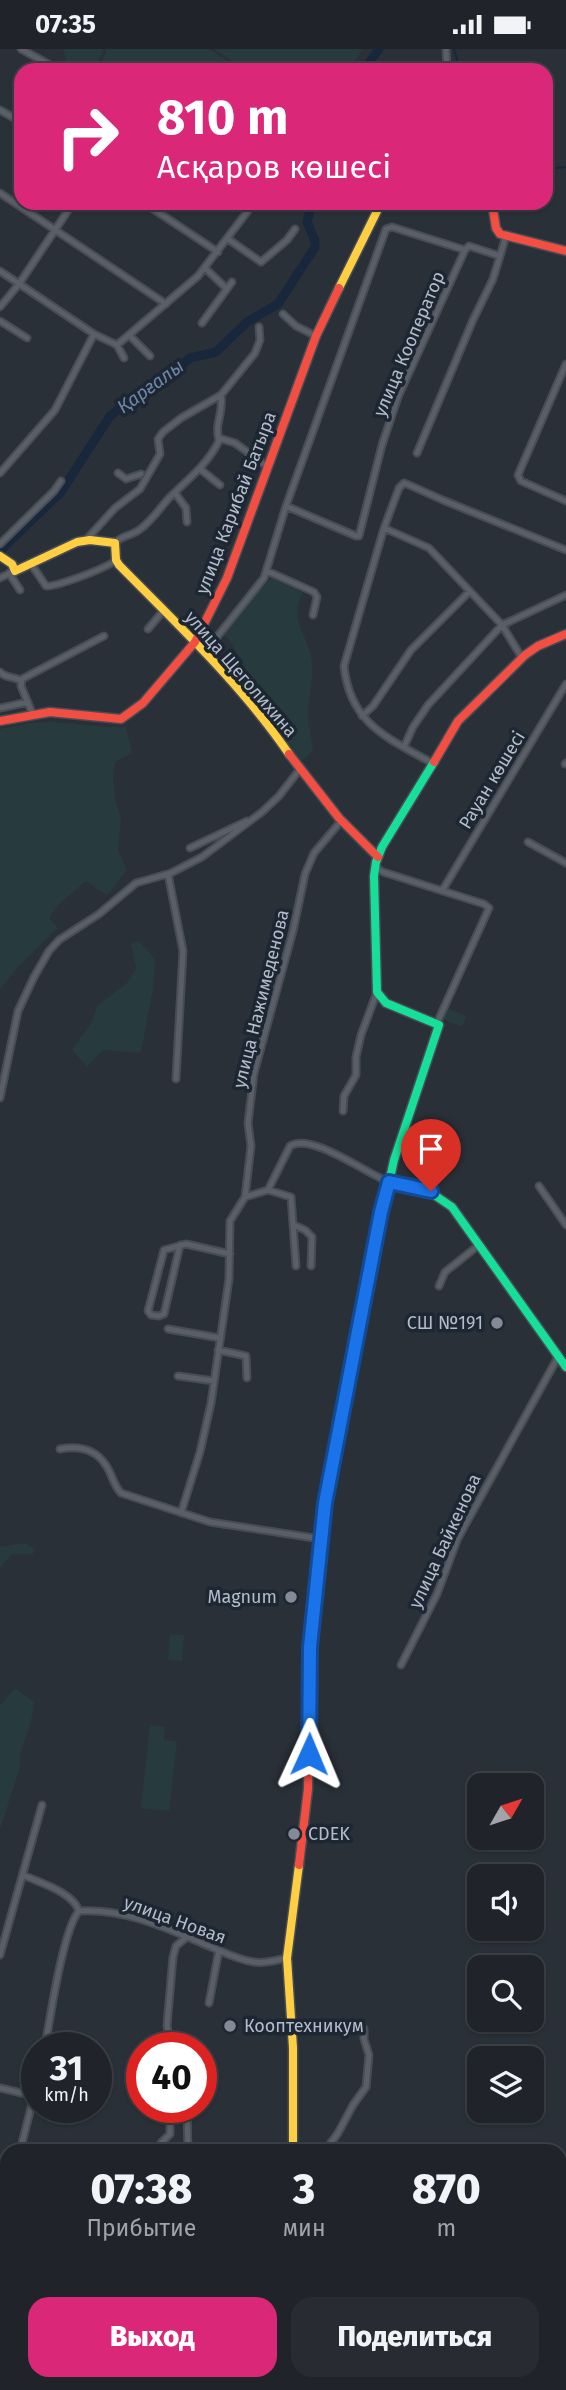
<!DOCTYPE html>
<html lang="ru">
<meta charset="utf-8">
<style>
body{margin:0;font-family:"Fira Sans",sans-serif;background:#282c32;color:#f1f3f6;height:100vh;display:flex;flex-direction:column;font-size:26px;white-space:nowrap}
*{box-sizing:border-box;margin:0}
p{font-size:23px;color:#a2a4a8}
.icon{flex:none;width:38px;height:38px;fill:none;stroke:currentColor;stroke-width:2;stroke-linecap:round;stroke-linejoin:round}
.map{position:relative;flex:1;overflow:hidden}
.side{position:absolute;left:0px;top:2095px;width:567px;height:247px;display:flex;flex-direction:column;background:#20242a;border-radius:21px 21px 0 0;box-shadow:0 2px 5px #0004,0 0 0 2px #3d4147}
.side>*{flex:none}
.hud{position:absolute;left:14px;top:14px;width:539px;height:147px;border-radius:21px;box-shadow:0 2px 5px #0004,0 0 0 2px #3d4147;background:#db2777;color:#fff;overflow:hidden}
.needle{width:46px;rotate:51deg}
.fabs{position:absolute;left:467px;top:1724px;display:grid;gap:14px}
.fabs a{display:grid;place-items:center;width:77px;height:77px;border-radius:14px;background:#20242a;box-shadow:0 2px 5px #0004,0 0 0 2px #3d4147;font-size:35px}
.speed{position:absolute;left:21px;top:1983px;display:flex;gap:14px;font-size:35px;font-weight:700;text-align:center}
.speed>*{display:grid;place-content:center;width:91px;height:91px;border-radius:50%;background:#20242a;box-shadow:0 2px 5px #0004,0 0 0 2px #3d4147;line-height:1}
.speed small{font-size:18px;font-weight:400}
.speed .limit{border:10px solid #d22;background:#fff;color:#111}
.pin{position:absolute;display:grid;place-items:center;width:60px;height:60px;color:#fff;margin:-72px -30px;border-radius:50% 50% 50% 0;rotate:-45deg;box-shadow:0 0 7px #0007}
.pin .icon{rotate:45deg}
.me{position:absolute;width:77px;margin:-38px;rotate:1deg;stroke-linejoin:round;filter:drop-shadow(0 0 5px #0008)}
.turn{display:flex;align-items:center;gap:24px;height:147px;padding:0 28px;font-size:32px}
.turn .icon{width:91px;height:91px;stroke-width:2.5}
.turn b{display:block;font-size:49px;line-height:60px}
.eta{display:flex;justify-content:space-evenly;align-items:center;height:119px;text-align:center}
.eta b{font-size:42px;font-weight:800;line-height:49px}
.primary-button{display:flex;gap:14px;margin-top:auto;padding:14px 28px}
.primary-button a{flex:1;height:80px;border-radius:21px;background:#db2777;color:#fff;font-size:28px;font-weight:800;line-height:80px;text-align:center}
.primary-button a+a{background:#282c32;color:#f1f3f6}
.status{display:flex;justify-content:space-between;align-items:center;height:49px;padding:0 35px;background:#20242a;direction:ltr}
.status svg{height:19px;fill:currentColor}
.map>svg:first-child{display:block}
.green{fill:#273a3e}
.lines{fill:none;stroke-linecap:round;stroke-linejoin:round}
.stream{stroke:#19273c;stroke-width:2}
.river{stroke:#19273c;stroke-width:9}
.street-casing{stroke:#484c55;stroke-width:9}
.fast-casing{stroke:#484c55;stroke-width:11}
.slow-casing{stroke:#484c55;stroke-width:11}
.jam-casing{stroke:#484c55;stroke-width:11}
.street{stroke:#5a5e66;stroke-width:5}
.fast{stroke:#16e098;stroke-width:8}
.slow{stroke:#ffcf43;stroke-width:8}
.jam{stroke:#f24e42;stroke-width:8}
.route-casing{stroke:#114b97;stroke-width:18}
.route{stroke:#1a73e8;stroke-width:12}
.poi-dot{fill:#848b96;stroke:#1d2633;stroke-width:2.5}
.labels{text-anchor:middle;stroke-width:7;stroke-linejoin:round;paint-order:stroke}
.street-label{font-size:18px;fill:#b4bcc9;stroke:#1d2633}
.poi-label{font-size:18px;fill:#b4bcc9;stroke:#1d2633;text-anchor:end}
.water-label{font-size:19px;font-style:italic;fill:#6d86a8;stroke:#1d2633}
</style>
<div class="status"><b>07:35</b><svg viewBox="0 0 49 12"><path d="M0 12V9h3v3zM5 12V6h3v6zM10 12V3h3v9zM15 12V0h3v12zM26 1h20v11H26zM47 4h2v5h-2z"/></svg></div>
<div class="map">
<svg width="566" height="2341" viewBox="0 0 566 2341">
<rect width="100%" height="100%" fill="#2a3038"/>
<path class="green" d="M63 0H104L94 21H69Z
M107 0H209L241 21H98Z
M214 0H363L349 21H246Z
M272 529 303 544C289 570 305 582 311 607 315 625 309 644 308 662 308 675 311 688 313 701L306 709 298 713 239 633C235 611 243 603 224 586 235 563 255 546 272 529Z
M53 673 108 678H126L132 704 115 713 113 728 115 749 121 770 118 802 127 821 107 847 86 832 58 856 49 869 58 879 18 918 0 940V680L29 674Z
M139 892 155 910 153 940 141 1004 103 1001 87 1018 72 1001 92 973 97 957 128 933 136 919 131 895Z
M447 959 466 967 462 978 443 970Z
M25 1494 35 1500 33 1505H12L0 1519V1498Z
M170 1585 184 1586 182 1612 168 1611Z
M15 1639 34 1653C33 1672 25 1688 20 1706 19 1711 21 1717 19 1722 12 1741 7 1761 0 1780V1656Z
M150 1676 165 1678 164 1691 177 1693 169 1762 141 1759Z"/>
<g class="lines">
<path class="stream" d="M454 0 460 21
M546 120 566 118"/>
<path class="river" d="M364 21 379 0
M0 502 61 443 110 367 142 342 158 336 190 309 216 303 247 273 278 255 315 198V192L307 173 312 154"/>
<g class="street-casing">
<path id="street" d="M21 0 59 21
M446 0 447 21
M0 61 21 73
M0 144 166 255
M144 154 218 203
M228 190 261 213 287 191 295 180
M205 219 227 240
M0 222 94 285 117 296 198 227 254 154
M0 258 19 235 73 154
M283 265 296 277 316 287
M0 272 27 289
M202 274 232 233
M129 286 150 307
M117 296 124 309
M566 315 518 426 521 432 566 452
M219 389 235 394 268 418
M417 404 473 271 493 230 500 207
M200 420 220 436
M0 424 55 361 94 285
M118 424 126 430 141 425
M175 444 186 459 187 473
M286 457 356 487H359L382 396 398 348 465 201 469 197 500 207 506 187
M384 479 344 617C350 675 388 689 432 714
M86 491 115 459 140 440 160 405 158 390 163 383 181 369 221 346 255 304 260 291 259 278
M115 494C122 486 131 487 139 481 151 473 159 460 169 449 187 431 207 416 219 392 214 373 224 365 221 346
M0 495 54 442 61 432
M31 515 46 537C56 538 107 519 116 511
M267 522 314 543 317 548 313 566
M9 524 20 541
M0 529 13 523
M148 580 164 561
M205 603 264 529 286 457 386 180 392 178 465 201
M522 609 502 576 566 546
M0 623C6 630 15 627 21 632
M0 659 28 653
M33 666 21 637 22 630 104 587
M362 667 373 657 411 601 470 542
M404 698 413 678 428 656 502 576 429 499 384 479 399 439 404 434 407 435 445 452 566 501
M565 715 566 714
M528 793 566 814
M190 799 247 772
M375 818 383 823 484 855 489 859 437 974
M168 825 183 902 176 1030
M442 842 566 635
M0 1049 18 962 34 928 49 902 59 891 99 865 136 834 171 824 202 808 262 763 279 747 300 720
M343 1062 344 1047 356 1026V1008L361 986 377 943
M539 1137 566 1176
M268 1141 291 1148 296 1217
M245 1148 251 1097 248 1074 254 1024 293 882 305 825 314 804 342 771
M294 1176 305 1181 312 1188 311 1217
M180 1196 164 1265 159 1267 151 1266 148 1262 164 1201 186 1195 230 1205
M439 1237 445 1223 479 1196
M168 1280 220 1289
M218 1301 246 1307 247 1329
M178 1327 214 1332
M60 1400C77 1397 94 1399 105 1415 112 1424 113 1436 121 1444L210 1473 321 1490
M181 1464 200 1403 211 1354 229 1230 230 1172 245 1148 268 1141 290 1097C311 1083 367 1125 389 1133
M401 1616 437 1545 458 1489 558 1308
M23 1826C40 1834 73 1843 79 1862 125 1859 168 1880 209 1897 223 1903 238 1911 254 1913 265 1915 276 1911 287 1909
M0 1906 42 1756
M209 1954 219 1901
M45 1998C50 1970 63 1880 79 1862
M170 1998 167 1976 173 1908 176 1897 187 1888
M0 2039 34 2047
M141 2052 142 2051
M187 2059 188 2102
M20 2102 37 2035
M161 2102V2094L170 2085V2058
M325 2102 338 2084 353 2056 366 2038 369 2006 364 1990V1980
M0 2190 7 2191
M0 2273 7 2196
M62 2341 65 2334
M298 2341 301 2334"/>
</g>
<g class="fast-casing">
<path id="fast" d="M389 1133 430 1143 452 1158 566 1318
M372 1210 394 1111 439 976 386 954 377 943 374 827 376 813 382 798 434 713"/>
</g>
<g class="slow-casing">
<path id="slow" d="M339 239 381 154
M0 507 12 515 15 522 77 493 90 491 115 494 116 511 119 516C178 576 241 635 289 705
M293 2102V1999L287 1909 299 1816
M168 2341 170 2334"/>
</g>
<g class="jam-casing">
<path id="jam" d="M492 154 496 179 500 185 566 202
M0 672 50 663 121 670 143 654 195 593 227 529 316 287 339 239
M289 705 339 769 378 808
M434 713 458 672 525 606 538 597 566 585
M299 1816 308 1740 310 1598 325 1454 372 1210"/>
</g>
<use href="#street" class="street"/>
<use href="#fast" class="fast"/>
<use href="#slow" class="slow"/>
<use href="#jam" class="jam"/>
</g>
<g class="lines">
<g class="route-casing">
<path id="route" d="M309 1705 310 1598 325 1454 381 1163 389 1133 431 1142"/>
</g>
<use href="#route" class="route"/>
</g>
<g class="poi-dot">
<circle cx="497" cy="1274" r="7"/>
<circle cx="291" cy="1548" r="7"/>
<circle cx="294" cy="1785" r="7"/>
<circle cx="230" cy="1977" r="7"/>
</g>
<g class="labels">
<g class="street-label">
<text transform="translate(409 295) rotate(-67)" y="6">улица Кооператор</text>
<text transform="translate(236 454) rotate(-69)" y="6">улица Карибай Батыра</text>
<text transform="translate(241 625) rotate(49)" y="6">улица Щеголихина</text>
<text transform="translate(492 731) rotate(-59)" y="6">Рауан көшесі</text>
<text transform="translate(261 950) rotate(-76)" y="6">улица Нажимеденова</text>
<text transform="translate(445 1492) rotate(-65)" y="6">улица Байкенова</text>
<text transform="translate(175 1871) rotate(20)" y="6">улица Новая</text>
</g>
<g class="poi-label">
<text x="483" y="1280">СШ №191</text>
<text x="277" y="1554">Magnum</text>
<text x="308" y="1791" text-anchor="start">CDEK</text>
<text x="244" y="1983" text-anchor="start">Кооптехникум</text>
</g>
<g class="water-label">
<text transform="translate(150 337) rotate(-36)" y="7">Қарғалы</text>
</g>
</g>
</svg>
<div class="fabs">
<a><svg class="needle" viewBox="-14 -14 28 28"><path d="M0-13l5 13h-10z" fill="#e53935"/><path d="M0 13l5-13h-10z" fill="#a2a4a8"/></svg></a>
<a><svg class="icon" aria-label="sound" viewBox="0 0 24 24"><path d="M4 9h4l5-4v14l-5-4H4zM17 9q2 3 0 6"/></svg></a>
<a><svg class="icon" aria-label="search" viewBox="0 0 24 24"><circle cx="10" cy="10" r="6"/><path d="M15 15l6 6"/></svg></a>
<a><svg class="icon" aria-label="layers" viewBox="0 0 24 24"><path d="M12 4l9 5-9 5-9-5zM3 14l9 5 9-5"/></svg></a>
</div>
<div class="speed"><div>31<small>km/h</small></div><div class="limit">40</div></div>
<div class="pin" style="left:431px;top:1142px;background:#d93025"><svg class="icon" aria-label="arrive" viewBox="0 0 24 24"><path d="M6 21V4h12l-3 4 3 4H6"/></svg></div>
<svg class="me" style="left:309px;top:1705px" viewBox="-20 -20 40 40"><path d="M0-17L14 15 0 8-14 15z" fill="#1a73e8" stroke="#fff" stroke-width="4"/></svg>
<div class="hud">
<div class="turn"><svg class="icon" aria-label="right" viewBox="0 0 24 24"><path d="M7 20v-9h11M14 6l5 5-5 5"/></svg><div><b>810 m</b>Асқаров көшесі</div></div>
</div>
<section class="side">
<div class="eta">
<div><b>07:38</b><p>Прибытие</p></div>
<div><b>3</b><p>мин</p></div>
<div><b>870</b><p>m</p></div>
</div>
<div class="primary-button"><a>Выход</a><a>Поделиться</a></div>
</section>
</div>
